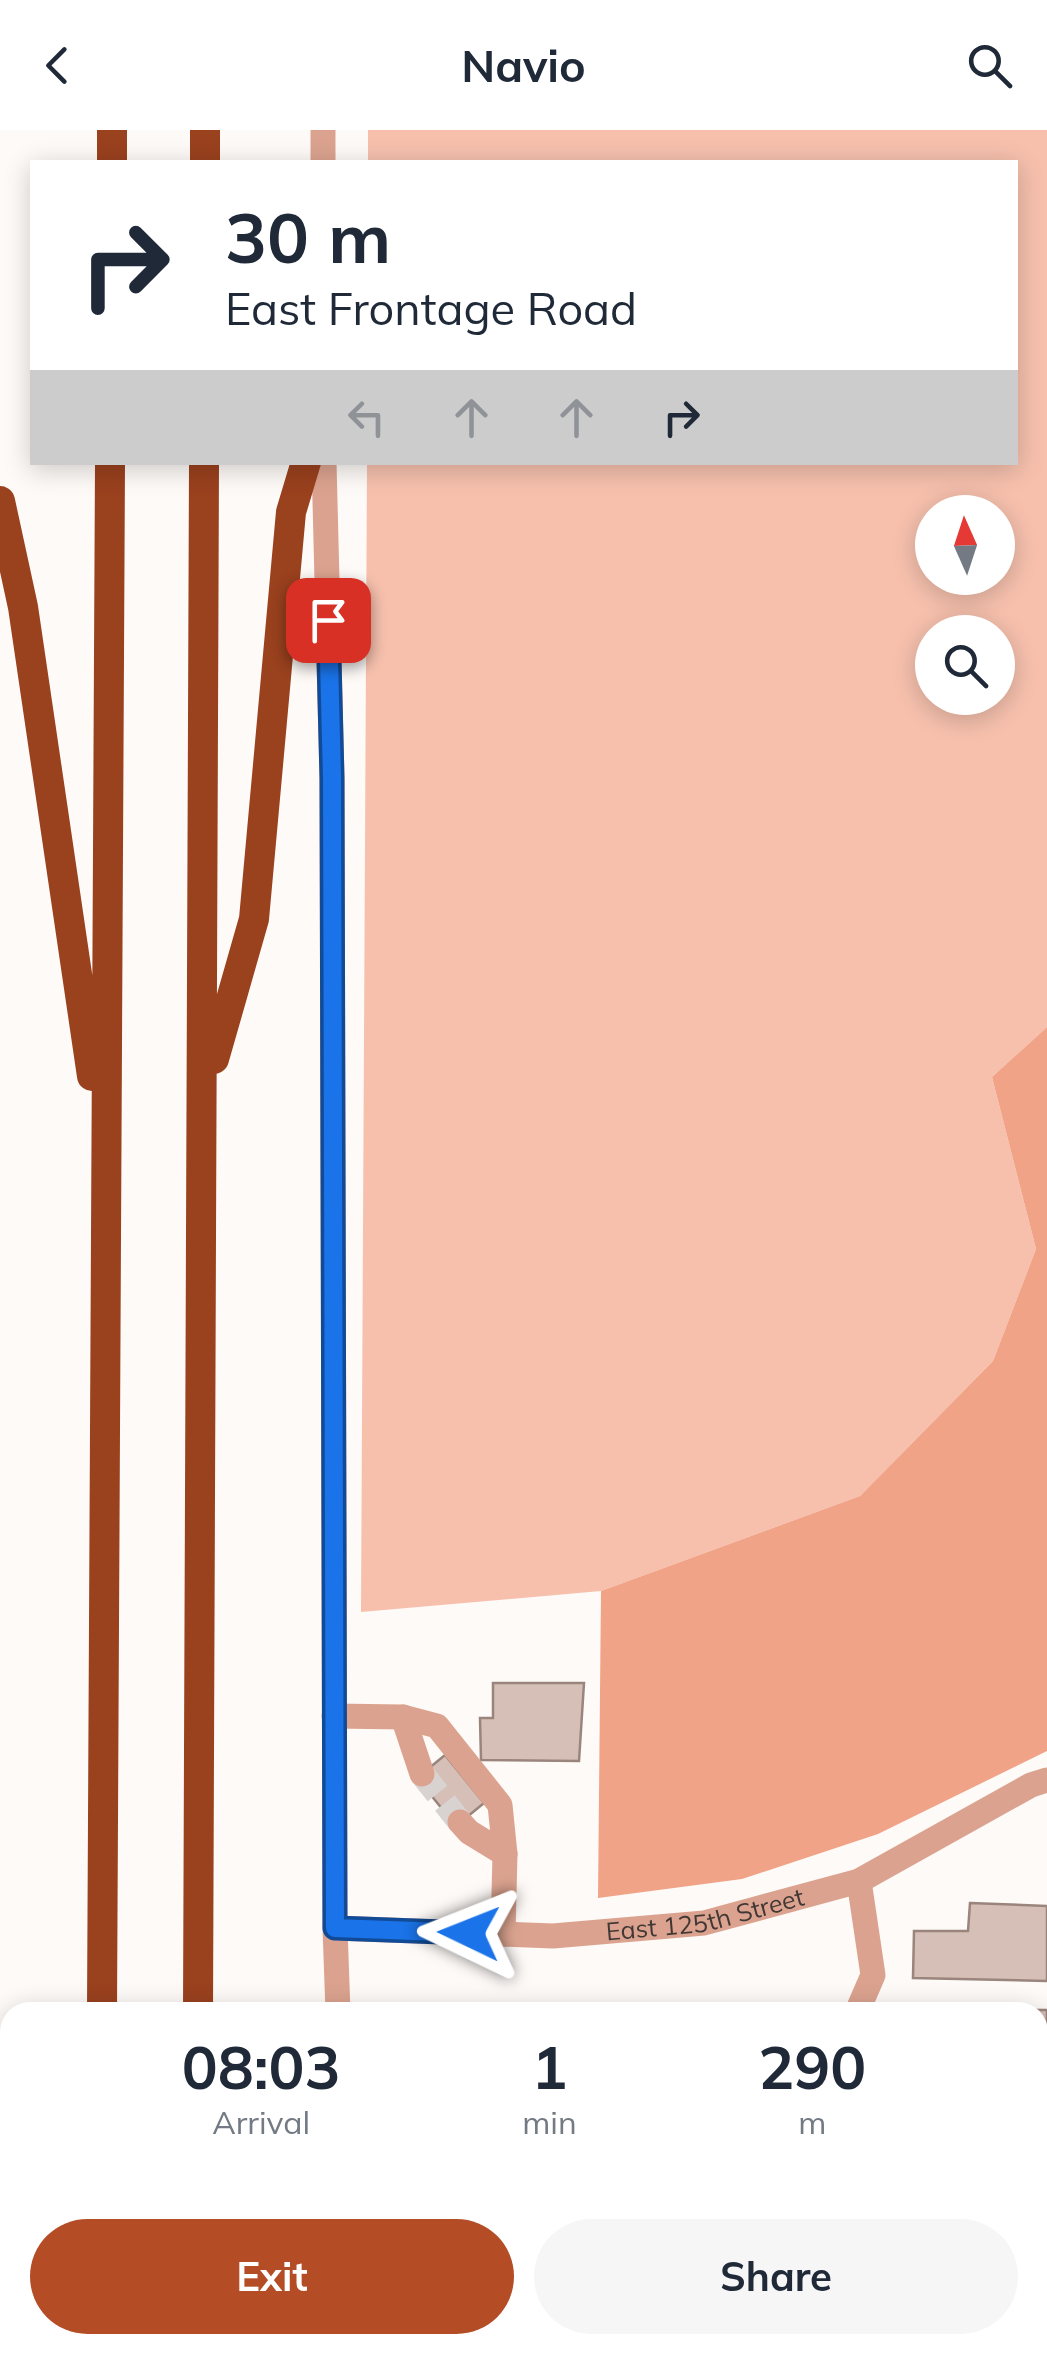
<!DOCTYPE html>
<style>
body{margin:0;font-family:Mulish,sans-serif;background:#f6f6f7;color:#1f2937;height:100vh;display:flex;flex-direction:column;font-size:38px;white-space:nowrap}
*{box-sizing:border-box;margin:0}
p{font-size:32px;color:#747a83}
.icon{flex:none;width:55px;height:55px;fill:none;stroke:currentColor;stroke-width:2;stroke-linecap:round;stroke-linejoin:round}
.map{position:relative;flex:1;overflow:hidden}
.sheet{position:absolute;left:0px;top:1872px;width:1048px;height:352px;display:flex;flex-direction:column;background:#fff;border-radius:30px 30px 0 0;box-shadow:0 5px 25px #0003}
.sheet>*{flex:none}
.top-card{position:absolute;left:30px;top:30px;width:988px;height:305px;border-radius:0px;box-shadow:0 5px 25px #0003;background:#fff;color:#1f2937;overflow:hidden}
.needle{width:65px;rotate:357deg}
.buttons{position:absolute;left:915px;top:365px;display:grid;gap:20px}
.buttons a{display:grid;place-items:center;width:100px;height:100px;border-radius:50%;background:#fff;box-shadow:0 5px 25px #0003;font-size:50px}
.pin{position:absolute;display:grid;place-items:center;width:85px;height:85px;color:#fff;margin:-42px;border-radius:20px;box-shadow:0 5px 15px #0006}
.me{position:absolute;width:110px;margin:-55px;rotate:272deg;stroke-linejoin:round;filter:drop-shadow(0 0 8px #0008)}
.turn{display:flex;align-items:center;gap:35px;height:210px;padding:0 30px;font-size:45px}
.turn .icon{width:130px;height:130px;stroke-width:2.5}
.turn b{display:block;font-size:70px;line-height:85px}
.lanes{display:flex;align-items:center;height:95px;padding:0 30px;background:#0003;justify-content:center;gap:50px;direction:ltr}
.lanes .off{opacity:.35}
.eta{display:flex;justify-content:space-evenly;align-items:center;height:170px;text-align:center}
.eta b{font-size:60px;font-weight:700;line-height:70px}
.button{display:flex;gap:20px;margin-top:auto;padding:20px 30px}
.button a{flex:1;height:115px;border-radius:60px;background:#b44d26;color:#fff;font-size:40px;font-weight:700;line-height:115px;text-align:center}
.button a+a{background:#f6f6f7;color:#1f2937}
header{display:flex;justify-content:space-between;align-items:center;height:130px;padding:0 30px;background:#fff;font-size:45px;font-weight:700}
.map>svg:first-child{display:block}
.green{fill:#f6c0ad;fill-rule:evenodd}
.forest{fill:#f1a387}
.building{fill:#d6bfb7;stroke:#9a857d;stroke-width:2.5}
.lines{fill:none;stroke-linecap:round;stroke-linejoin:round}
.minor-tunnel{stroke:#d8d3d1;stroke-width:25;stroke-dasharray:25 12;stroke-linecap:butt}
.minor{stroke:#dba38f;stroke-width:25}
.highway{stroke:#9a411e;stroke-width:30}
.route-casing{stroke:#114b97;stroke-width:25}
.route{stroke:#1a73e8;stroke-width:18}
.labels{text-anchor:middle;stroke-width:8;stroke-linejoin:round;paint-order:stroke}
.street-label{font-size:25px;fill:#413835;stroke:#fff}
</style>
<header><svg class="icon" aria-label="back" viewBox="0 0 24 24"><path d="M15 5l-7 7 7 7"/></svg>Navio<svg class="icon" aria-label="search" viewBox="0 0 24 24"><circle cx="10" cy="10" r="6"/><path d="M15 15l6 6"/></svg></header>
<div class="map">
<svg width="1047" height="2224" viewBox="0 0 1047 2224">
<rect width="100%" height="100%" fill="#fefaf8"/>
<path class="green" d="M368 0H1047V897L992 947 1036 1119 993 1231 860 1366 601 1461 361 1482 367 333 1015 332V32H368ZM932 382H998V448H932ZM932 502H998V568H932Z"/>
<path class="forest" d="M1047 897V1621L878 1704 742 1749 598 1768 601 1461 860 1366 993 1231 1036 1119 992 947Z"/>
<path class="building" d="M493 1553H584L579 1631 481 1630 480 1588H493Z
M445 1625 484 1673 456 1696 417 1648Z
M970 1773 1047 1776V1851L913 1848 914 1801H968Z
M963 1879 1047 1880V2033L1038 2022V1882H963Z"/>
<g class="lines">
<path class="minor-tunnel" d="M422 1644 460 1692"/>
<g class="minor">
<path d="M323 32V0"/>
<path d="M324 332 332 648 335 1798 338 1882"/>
<path d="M334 1586 403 1587 437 1596 500 1675 505 1724 503 1804"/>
<path d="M403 1587 422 1644"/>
<path d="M460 1692 469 1702 505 1724"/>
<path id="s1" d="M335 1798 553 1806 704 1793 859 1751 1031 1655 1047 1650"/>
<path d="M857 1882 873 1845 859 1751"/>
<path d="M1038 2172 1047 2160"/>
<path d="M1038 2185 1047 2201"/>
<path d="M0 2211 11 2224"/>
<path d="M351 2215V2224"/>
<path d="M294 2224 305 2215"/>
<path d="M671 2224V2215"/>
</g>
<path class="highway" d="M112 32V0
M205 32V0
M0 371 23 477 92 946
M214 929 254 789 291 382 306 332
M102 1882 110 332
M198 1882 204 332
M101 2215V2224
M197 2224V2215"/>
</g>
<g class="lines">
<g class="route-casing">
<path id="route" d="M328 490 332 648 335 1798 469 1803"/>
</g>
<use href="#route" class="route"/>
</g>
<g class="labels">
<g class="street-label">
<text dy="9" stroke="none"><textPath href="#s1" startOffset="372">East 125th Street</textPath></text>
</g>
</g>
</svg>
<div class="buttons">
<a><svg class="needle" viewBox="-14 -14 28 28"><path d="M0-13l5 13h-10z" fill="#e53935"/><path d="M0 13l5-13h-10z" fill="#747a83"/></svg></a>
<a><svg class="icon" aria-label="search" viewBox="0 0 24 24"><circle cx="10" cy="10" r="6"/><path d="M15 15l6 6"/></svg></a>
</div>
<div class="pin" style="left:328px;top:490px;background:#d93025"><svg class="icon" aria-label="arrive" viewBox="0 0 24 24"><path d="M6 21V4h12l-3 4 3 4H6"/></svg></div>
<svg class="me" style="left:469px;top:1803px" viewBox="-20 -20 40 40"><path d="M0-17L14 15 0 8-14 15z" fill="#1a73e8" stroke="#fff" stroke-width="4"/></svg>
<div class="top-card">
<div class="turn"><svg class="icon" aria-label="right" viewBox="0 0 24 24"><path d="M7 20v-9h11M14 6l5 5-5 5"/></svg><div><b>30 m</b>East Frontage Road</div></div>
<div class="lanes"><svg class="icon off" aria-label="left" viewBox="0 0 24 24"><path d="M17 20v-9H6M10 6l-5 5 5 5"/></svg><svg class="icon off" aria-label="ahead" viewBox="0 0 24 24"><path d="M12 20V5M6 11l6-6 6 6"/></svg><svg class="icon off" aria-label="ahead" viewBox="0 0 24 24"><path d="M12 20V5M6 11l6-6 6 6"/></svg><svg class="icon" aria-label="right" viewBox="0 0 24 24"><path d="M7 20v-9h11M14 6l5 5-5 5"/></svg></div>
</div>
<section class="sheet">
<div class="eta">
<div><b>08:03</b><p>Arrival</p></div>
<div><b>1</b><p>min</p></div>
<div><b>290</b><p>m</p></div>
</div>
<div class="button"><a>Exit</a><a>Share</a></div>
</section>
</div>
